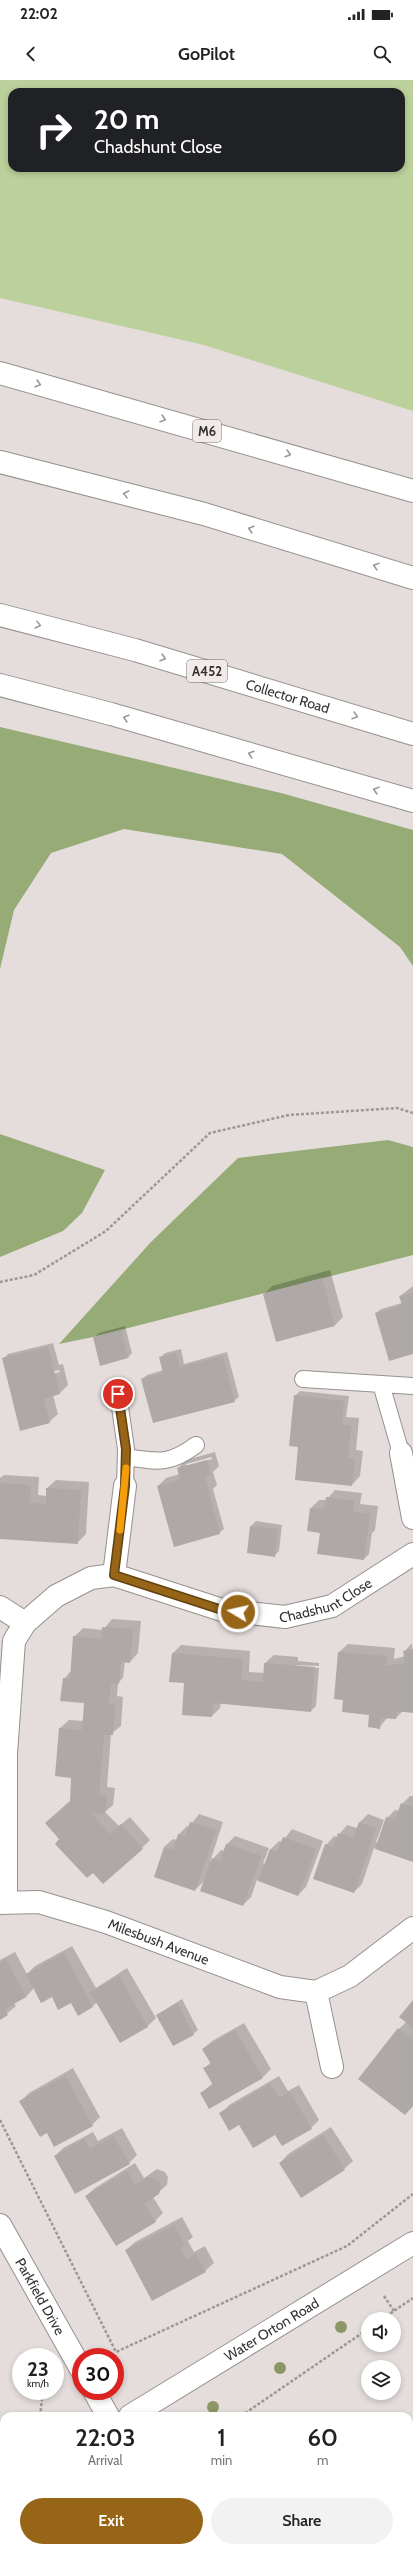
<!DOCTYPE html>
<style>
body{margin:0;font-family:Cabin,sans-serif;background:#f2f2f2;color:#222;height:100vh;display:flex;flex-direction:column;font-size:15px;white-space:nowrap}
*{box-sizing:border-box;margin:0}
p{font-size:13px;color:#767676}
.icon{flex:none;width:22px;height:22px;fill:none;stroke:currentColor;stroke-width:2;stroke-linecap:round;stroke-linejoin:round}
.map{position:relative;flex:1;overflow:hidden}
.details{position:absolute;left:0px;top:2332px;width:413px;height:140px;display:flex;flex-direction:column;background:#fff;border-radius:12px 12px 0 0;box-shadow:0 2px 6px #0003}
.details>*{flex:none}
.guide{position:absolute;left:8px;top:8px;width:397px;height:84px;border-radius:12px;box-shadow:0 2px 6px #0003;background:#202124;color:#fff;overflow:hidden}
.tools{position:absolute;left:361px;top:2232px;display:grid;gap:8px}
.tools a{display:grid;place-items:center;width:40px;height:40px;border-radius:50%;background:#fff;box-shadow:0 2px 6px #0003;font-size:20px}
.speed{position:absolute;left:12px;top:2268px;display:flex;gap:8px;font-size:20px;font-weight:700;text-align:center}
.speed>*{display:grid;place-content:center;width:52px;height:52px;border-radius:50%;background:#fff;box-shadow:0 2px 6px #0003;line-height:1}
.speed small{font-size:10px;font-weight:400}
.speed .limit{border:6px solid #d22;background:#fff;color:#111}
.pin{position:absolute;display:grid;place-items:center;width:34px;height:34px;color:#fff;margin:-17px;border:2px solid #fff;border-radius:50%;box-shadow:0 1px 4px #0007}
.me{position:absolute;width:44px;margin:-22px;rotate:279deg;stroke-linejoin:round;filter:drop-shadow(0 0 3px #0008)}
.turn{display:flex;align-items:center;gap:14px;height:84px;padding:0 20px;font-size:18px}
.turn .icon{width:52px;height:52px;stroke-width:2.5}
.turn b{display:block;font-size:28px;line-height:34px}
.eta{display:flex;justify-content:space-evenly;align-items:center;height:68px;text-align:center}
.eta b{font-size:24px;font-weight:600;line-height:28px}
.action{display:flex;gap:8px;margin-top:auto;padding:8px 20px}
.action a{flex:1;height:46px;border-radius:24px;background:#976518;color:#fff;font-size:16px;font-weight:600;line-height:46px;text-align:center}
.action a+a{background:#f2f2f2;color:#222}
.status{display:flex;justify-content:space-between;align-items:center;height:28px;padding:0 20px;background:#fff;direction:ltr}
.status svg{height:11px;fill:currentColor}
header{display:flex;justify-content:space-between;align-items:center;height:52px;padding:0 20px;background:#fff;font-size:18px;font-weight:600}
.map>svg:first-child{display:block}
.green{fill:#bbd09b;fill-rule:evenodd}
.forest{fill:#96ab76}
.shadow{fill:#0003;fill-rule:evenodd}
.building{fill:#aea8a6}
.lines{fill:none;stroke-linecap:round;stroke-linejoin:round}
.service-casing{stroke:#96908e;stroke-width:18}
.minor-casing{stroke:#96908e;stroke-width:24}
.tertiary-casing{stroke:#96908e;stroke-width:24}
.secondary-casing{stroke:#96908e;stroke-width:24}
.trunk-casing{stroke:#96908e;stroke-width:24}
.motorway-casing{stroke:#96908e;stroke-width:24}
.path{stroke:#9b9795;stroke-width:2.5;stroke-dasharray:3 2;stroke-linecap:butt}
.service{stroke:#fff;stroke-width:16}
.minor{stroke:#fff;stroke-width:22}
.tertiary{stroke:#fff;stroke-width:22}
.secondary{stroke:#fff;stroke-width:22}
.trunk{stroke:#fff;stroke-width:22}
.motorway{stroke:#fff;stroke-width:22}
.tree{fill:#8c9667}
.oneway{stroke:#9a9898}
.route-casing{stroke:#624210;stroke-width:10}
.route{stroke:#976518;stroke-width:7}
.slow{stroke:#f59e0b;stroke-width:7}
.labels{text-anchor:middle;stroke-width:4;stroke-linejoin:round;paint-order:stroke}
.shield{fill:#f1eae8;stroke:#6d6968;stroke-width:1}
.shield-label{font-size:13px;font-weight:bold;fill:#343231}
.street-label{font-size:14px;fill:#343231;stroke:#f1eae8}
</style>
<div class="status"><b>22:02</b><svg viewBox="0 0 49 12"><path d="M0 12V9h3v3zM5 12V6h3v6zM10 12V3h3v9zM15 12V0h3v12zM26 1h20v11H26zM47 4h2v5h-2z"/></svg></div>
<header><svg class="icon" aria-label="back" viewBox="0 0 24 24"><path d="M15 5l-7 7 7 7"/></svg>GoPilot<svg class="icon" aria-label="search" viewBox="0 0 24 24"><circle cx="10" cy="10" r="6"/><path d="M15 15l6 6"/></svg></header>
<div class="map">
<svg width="413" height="2472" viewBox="0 0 413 2472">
<rect width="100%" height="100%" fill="#e4dddb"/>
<path class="green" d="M0 0H413V331L204 265 0 218ZM12 12H401V88H12Z"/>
<path class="forest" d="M0 647 281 713 413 750V886L400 867 282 774 124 749 51 773 14 830 0 889Z
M0 1054 105 1090 82 1133 63 1151 0 1177Z
M388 1060 413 1067V1175L93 1257 59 1264 151 1162 238 1078Z"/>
<path class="shadow" d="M330 1190 343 1237 335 1245 264 1214 272 1206Z
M413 1206V1273L376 1233 381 1229 402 1223 400 1216Z
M125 1246 132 1273 128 1278 94 1258 99 1253Z
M53 1263 59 1285 63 1284 68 1305 60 1313 53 1315 58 1334 49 1342 21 1350 3 1279 8 1274ZM59 1290 60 1292 18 1302V1300Z
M181 1269 184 1284 227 1272 239 1317 234 1321 142 1299 147 1295 164 1290 160 1278 165 1273Z
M300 1311 349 1316 346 1337 359 1338 356 1370 363 1371 360 1396 352 1405 299 1366 295 1316Z
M215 1372 219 1386 213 1392 217 1405 213 1409 224 1449 219 1453 158 1406 166 1398 180 1394 178 1388 186 1380ZM212 1377V1379L186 1386V1384Z
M4 1395 39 1397 38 1415 47 1416V1408L56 1400 89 1402 86 1454 77 1463 0 1458V1398Z
M335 1410 362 1413 360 1424 378 1426 375 1450 372 1453 369 1474 364 1479 321 1452 311 1428 319 1420H326Z
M256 1441 282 1445 279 1471 274 1476 248 1473 251 1446Z
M112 1539 141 1541 138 1573 130 1582 125 1581 123 1598 118 1603 117 1616 123 1617 121 1646 111 1654 107 1707 115 1708 113 1725 105 1732 119 1746 130 1737 150 1760 142 1768 61 1759 71 1721 72 1697 56 1696 60 1648 69 1640 84 1641 85 1622 64 1599 71 1591 74 1557 83 1548 103 1550Z
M412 1563 413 1632 403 1631 396 1638 388 1637 379 1648 370 1634 344 1619 335 1618 339 1572 348 1564 395 1568 394 1579 405 1576 404 1572Z
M181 1565 250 1571 249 1592 265 1593V1583L274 1575 298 1577V1581L319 1583V1586L297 1585V1587L319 1588 316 1626 311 1631 221 1623 220 1628 212 1636 185 1602 173 1573Z
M410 1716H413V1781L374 1768 362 1804 354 1812 326 1765 334 1756 337 1757 347 1745 357 1748 360 1742 368 1734 384 1740 376 1762 378 1763 387 1738 395 1730 400 1731 402 1724Z
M199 1734 223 1742 210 1782 221 1770 225 1771 227 1764 235 1756 269 1768 263 1783 265 1784 271 1769 279 1761 282 1762 292 1749 323 1761 306 1807 298 1815 257 1800 251 1817 243 1825 206 1799 195 1810 164 1767 173 1759 177 1760 179 1754 187 1746 189 1747Z
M72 1866 96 1908 127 1888 156 1938 148 1946 120 1962 97 1922 93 1926 71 1922 34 1908 26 1917 14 1923 16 1926 0 1939V1880L15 1872 27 1894 35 1886Z
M182 1919 198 1950 193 1954 157 1935Z
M413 1922V2026L405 2034 399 1949 406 1942Z
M244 1943 271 1989 263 1997 209 2028 201 2013 213 2003 205 1988 211 1982 203 1969 212 1961Z
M73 1988 100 2037 92 2045 21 2021 29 2013Z
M279 1996 288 2011 299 2005 319 2040 311 2048 275 2053 240 2043 220 2034 229 2025Z
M331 2047 353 2081 344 2089 280 2083 288 2074Z
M122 2048 137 2075 129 2083 55 2076 63 2068 93 2052 98 2061Z
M135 2083 144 2098 157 2089 165 2092 168 2097 167 2105 153 2117 163 2133 155 2141 86 2116 95 2108Z
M182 2137 193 2157 188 2161 194 2172 205 2166 214 2183 205 2191 126 2170 135 2162Z
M413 2413V2468L402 2472H387L386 2468H409V2415Z
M228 2468H280L283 2472H222Z"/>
<path class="building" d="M322 1198 335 1246 276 1262 263 1214Z
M413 1212V1274L389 1281 375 1233 402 1225 399 1216Z
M121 1250 128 1278 100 1286 93 1257Z
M48 1267 60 1314 44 1319 50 1343 20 1351 2 1278Z
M176 1273 180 1287 223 1276 235 1322 153 1343 141 1299 163 1293 159 1277Z
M294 1315 344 1321 342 1345 351 1346 348 1378 355 1379 352 1406 295 1400 298 1367 289 1366Z
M207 1380 211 1395 205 1397 220 1454 174 1467 157 1406 180 1400 177 1388Z
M0 1403 31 1405 30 1423 46 1424V1408L81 1410 78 1464 0 1459Z
M326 1417 354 1421 353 1432 370 1434 364 1480 317 1474 320 1453 307 1451 310 1428 324 1429Z
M250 1446 278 1449 275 1477 247 1473Z
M102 1547 133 1549 130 1583 121 1582 119 1604 111 1603 109 1624 115 1625 113 1655H104L99 1715 107 1716 105 1734 91 1733 110 1754 121 1744 143 1769 103 1804 93 1793 87 1798 55 1764 59 1759 45 1743 70 1721 71 1698 55 1696 59 1648 82 1650 84 1623 60 1621 63 1598 70 1599 73 1556 101 1559Z
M413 1569V1633L397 1631 396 1639 381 1638 380 1649 368 1647 369 1635 342 1632 343 1620 334 1619 338 1572 387 1576 386 1586 405 1583 403 1571Z
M172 1573 243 1579 241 1600 263 1602 264 1583 315 1587 311 1632 213 1623 212 1637 182 1635 184 1603 169 1602Z
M401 1723 413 1727V1782L375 1769 386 1737 395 1740Z
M190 1742 216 1750 195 1811 154 1797 164 1767 173 1770 178 1754 185 1756Z
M359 1742 376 1748 354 1813 313 1799 325 1764 333 1767 338 1753 353 1758Z
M283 1757 316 1769 298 1816 258 1801 270 1769 277 1772Z
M226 1764 261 1776 243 1826 200 1811 212 1778 220 1781Z
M64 1873 93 1927 78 1936 71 1923 58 1930 52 1917 41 1923 26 1894Z
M6 1879 26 1917 5 1929 8 1935 0 1940V1883Z
M119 1896 148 1947 120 1963 90 1912Z
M413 1920V1948L399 1937Z
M177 1923 194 1955 173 1966 156 1935Z
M398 1948 413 1960V2026L405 2035 358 1999Z
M235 1950 263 1998 209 2029 200 2013 213 2005 203 1988 211 1984 202 1969Z
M65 1996 93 2046 54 2067 47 2053 40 2057 19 2021Z
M270 2004 279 2018 290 2012 312 2049 282 2066 275 2055 253 2068 239 2045 229 2051 219 2033Z
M323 2055 345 2090 301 2118 279 2083Z
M113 2056 130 2084 75 2114 54 2076 84 2059 90 2069Z
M127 2091 135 2105 148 2097 157 2100 161 2106 159 2114 144 2124 156 2142 116 2166 85 2116Z
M174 2145 185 2166 180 2168 186 2180 196 2174 206 2192 152 2221 125 2170Z
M413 2417V2469L405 2472H386L385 2468H409V2419Z
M231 2468H266L269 2472H225Z"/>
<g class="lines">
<g class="service-casing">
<path id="service" d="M303 1299 413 1306
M381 1304 401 1373
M118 1313 126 1369 125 1406
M126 1377C158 1382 169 1385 196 1365"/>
</g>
<g class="minor-casing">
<g id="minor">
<path d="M401 1373 413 1438"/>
<path d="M114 1495 125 1406"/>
<path d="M0 1527 25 1543"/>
<path id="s1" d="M6 1822V1674L14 1561 25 1543 56 1516 91 1498 114 1495 222 1530 285 1537 332 1526 413 1474"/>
<path id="s2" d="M0 1823 39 1822 106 1842 280 1907 316 1912 350 1896 413 1848"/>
<path d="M316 1912 332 1987"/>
<path d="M49 2472 57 2468"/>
</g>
</g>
<g class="tertiary-casing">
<g id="tertiary">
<path id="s3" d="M0 2145 81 2289"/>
<path d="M94 2311 108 2336"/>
</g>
</g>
<g class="secondary-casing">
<g id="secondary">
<path id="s4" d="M130 2336 413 2163"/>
<path d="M0 2413 4 2411"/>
</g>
</g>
<g class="trunk-casing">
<g id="trunk">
<path id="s5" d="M0 535 135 570 413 654"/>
<path d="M0 605 111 634 413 721"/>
</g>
</g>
<g class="motorway-casing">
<path id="motorway" d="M0 293 413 411
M0 382 204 434 413 498"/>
</g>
<path class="path" d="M0 1202 34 1195 106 1151 210 1053 289 1035 397 1028 413 1033
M0 2040 116 2272 347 2166 413 2114
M384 2216 394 2231
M382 2239 413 2218
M40 2336 43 2311
M241 2336 368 2249
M295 2468 297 2472"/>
<use href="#service" class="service"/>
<use href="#minor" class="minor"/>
<use href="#tertiary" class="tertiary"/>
<use href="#secondary" class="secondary"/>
<use href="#trunk" class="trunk"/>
<use href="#motorway" class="motorway"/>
</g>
<g class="tree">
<circle cx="341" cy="2247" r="6"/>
<circle cx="280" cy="2288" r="6"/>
<circle cx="213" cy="2327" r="6"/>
</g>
<defs><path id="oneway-chevron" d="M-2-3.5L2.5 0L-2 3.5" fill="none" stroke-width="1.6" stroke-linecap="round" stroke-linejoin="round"/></defs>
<g class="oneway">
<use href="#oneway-chevron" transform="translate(38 304) rotate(16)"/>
<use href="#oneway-chevron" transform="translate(163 339) rotate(16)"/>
<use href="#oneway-chevron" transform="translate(288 374) rotate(16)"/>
<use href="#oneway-chevron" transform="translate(126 414) rotate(-166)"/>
<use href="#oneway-chevron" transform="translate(251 449) rotate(-163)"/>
<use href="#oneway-chevron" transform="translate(376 486) rotate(-163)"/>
<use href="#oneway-chevron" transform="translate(38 545) rotate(14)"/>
<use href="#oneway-chevron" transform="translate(163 578) rotate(17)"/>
<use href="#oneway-chevron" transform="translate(355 636) rotate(17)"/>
<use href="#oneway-chevron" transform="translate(126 638) rotate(-164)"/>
<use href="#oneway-chevron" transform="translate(251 674) rotate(-164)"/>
<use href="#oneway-chevron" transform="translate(376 710) rotate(-164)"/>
</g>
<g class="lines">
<g class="route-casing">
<path id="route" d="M118 1314 126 1369 125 1406 114 1495 222 1530 238 1532"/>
</g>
<use href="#route" class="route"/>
<path class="slow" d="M120 1450 126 1388"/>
</g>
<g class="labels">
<g class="shield">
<rect x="193" y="340" width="28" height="22" rx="3"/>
<rect x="187" y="580" width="40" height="22" rx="3"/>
</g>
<g class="shield-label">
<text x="207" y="356">M6</text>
<text x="207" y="596">A452</text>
</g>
<g class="street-label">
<text dy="5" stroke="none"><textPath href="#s5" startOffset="299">Collector Road</textPath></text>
<text dy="5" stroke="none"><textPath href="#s1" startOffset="607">Chadshunt Close</textPath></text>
<text dy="5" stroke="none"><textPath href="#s2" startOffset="165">Milesbush Avenue</textPath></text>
<text dy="5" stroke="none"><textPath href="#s3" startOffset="82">Parkfield Drive</textPath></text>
<text dy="5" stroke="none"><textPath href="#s4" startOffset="166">Water Orton Road</textPath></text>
</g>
</g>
</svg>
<div class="tools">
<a><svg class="icon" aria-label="sound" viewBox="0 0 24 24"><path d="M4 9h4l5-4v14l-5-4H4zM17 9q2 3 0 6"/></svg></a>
<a><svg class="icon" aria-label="layers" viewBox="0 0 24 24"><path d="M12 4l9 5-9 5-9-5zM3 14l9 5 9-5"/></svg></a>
</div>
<div class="speed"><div>23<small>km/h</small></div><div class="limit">30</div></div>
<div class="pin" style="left:118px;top:1314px;background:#d93025"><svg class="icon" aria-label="arrive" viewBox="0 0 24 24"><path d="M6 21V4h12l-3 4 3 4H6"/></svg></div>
<svg class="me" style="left:238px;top:1532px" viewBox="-20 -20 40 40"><circle r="17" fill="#976518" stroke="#fff" stroke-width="3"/><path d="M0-11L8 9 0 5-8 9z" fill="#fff"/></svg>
<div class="guide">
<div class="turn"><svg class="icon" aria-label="right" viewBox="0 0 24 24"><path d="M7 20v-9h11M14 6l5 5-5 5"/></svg><div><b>20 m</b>Chadshunt Close</div></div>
</div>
<section class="details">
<div class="eta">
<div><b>22:03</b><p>Arrival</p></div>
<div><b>1</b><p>min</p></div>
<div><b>60</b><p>m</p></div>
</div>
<div class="action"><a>Exit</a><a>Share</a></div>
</section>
</div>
